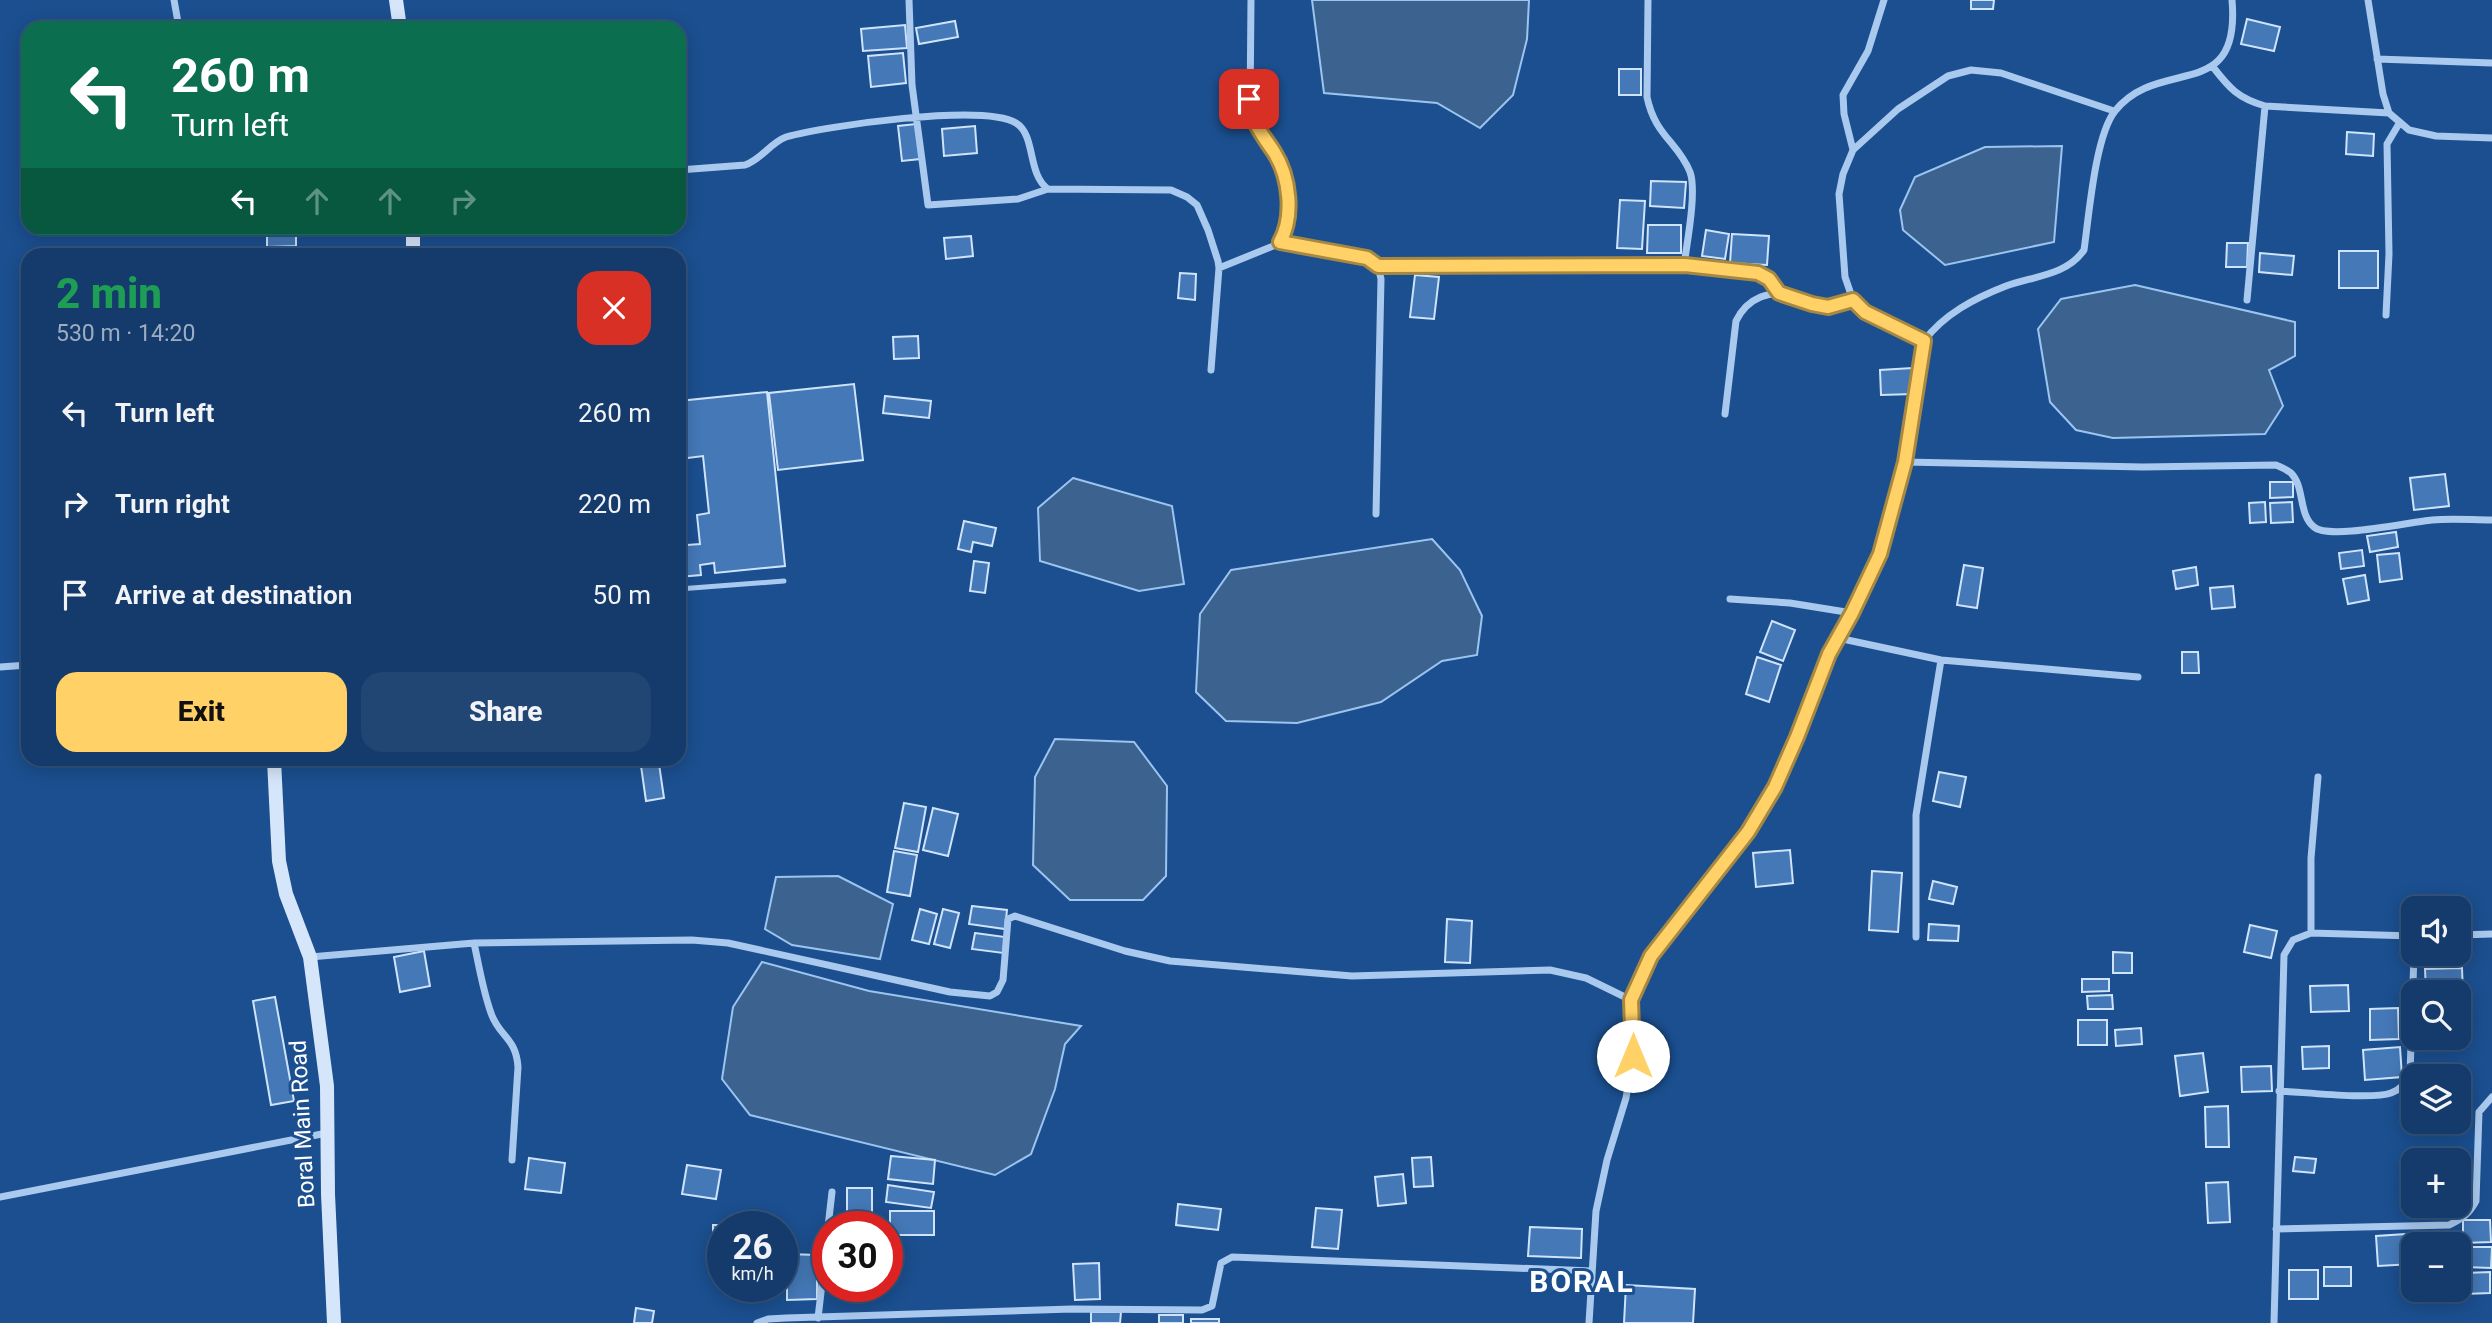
<!DOCTYPE html>
<meta charset="utf-8">
<style>
body{margin:0;font-family:Roboto,sans-serif;background:#214673;color:#f1f3f6;height:100vh;display:flex;flex-direction:column;font-size:26px;white-space:nowrap}
*{box-sizing:border-box;margin:0}
p{font-size:23px;color:#9dadc1}
.icon{flex:none;width:38px;height:38px;fill:none;stroke:currentColor;stroke-width:2;stroke-linecap:round;stroke-linejoin:round}
.map{position:relative;flex:1;overflow:hidden}
.sheet{position:absolute;left:21px;top:248px;width:665px;height:518px;display:flex;flex-direction:column;background:#143b6b;border-radius:21px;box-shadow:0 4px 18px #0003,0 0 0 2px #33557e}
.sheet>*{flex:none}
.banner{position:absolute;left:21px;top:21px;width:665px;height:214px;border-radius:21px;box-shadow:0 4px 18px #0003,0 0 0 2px #33557e;background:#0b6e4f;color:#fff;overflow:hidden}
.tools{position:absolute;left:2401px;top:896px;display:grid;gap:14px}
.tools a{display:grid;place-items:center;width:70px;height:70px;border-radius:14px;background:#143b6b;box-shadow:0 4px 18px #0003,0 0 0 2px #33557e;font-size:35px}
.speed{position:absolute;left:707px;top:1211px;display:flex;gap:14px;font-size:35px;font-weight:700;text-align:center}
.speed>*{display:grid;place-content:center;width:91px;height:91px;border-radius:50%;background:#143b6b;box-shadow:0 4px 18px #0003,0 0 0 2px #33557e;line-height:1}
.speed small{font-size:18px;font-weight:400}
.speed .limit{border:10px solid #d22;background:#fff;color:#111}
.pin{position:absolute;display:grid;place-items:center;width:60px;height:60px;color:#fff;margin:-30px;border-radius:14px;box-shadow:0 4px 10px #0006}
.me{position:absolute;width:77px;margin:-38px;rotate:0deg;stroke-linejoin:round;filter:drop-shadow(0 0 5px #0008)}
.turn{display:flex;align-items:center;gap:24px;height:147px;padding:0 35px;font-size:32px}
.turn .icon{width:91px;height:91px;stroke-width:2.5}
.turn b{display:block;font-size:49px;line-height:60px}
.lanes{display:flex;align-items:center;height:66px;padding:0 35px;background:#0003;justify-content:center;gap:35px;direction:ltr}
.lanes .off{opacity:.35}
.round{display:grid;place-items:center;flex:none;width:74px;height:74px;border-radius:21px;background:#214673}
.summary{display:flex;align-items:center;justify-content:space-between;height:119px;padding:0 35px}
h1{font-size:42px;font-weight:800;line-height:52px;color:#1e9e55}
.action{display:flex;gap:14px;margin-top:auto;padding:14px 35px}
.action a{flex:1;height:80px;border-radius:21px;background:#ffd166;color:#111;font-size:28px;font-weight:800;line-height:80px;text-align:center}
.action a+a{background:#214673;color:#f1f3f6}
ul{padding:0;list-style:none}
li{display:flex;align-items:center;gap:21px;height:91px;padding:0 35px}
li div{flex:1}
li b{display:block;font-size:26px}
li em{font-style:normal}
.map>svg:first-child{display:block}
.water{fill:#3c6290;stroke:#9cc4f0;stroke-width:2}
.building{fill:#4478b7;stroke:#cfe3fa;stroke-width:2}
.lines{fill:none;stroke-linecap:round;stroke-linejoin:round}
.service{stroke:#a9c9ee;stroke-width:5}
.minor{stroke:#a9c9ee;stroke-width:7}
.secondary{stroke:#d6e6fa;stroke-width:14}
.route-casing{stroke:#a68842;stroke-width:18}
.route{stroke:#ffd166;stroke-width:12}
.labels{text-anchor:middle;stroke-width:6;stroke-linejoin:round;paint-order:stroke}
.street-label{font-size:23px;fill:#fff;stroke:#1b4f8f}
.district-label{font-size:30px;font-weight:bold;letter-spacing:2px;fill:#fff;stroke:#1b4f8f}
</style>
<div class="map">
<svg width="2492" height="1323" viewBox="0 0 2492 1323">
<rect width="100%" height="100%" fill="#1b4f8f"/>
<path class="water" d="M1312 0H1529L1527 39 1513 95 1480 128 1437 103 1324 93Z
M2062 146 2054 242 1945 265 1903 230 1900 210 1915 177 1985 147Z
M2135 285 2295 322V356L2269 370 2283 406 2265 434 2113 438 2076 430 2050 402 2038 329 2061 299Z
M1073 478 1172 506 1184 584 1139 591 1040 561 1038 508Z
M1432 539 1460 570 1482 616 1477 655 1442 661 1381 702 1297 723 1226 721 1196 692 1200 614 1231 570Z
M1055 739 1134 742 1167 786 1166 876 1143 900H1070L1033 865 1035 777Z
M838 876 893 904 880 959 792 945 765 929 776 877Z
M762 962 869 991 1081 1026 1065 1044 1055 1089 1031 1154 995 1175 750 1115 722 1079 733 1007Z"/>
<path class="building" d="M1971 0H1994L1993 9H1971Z
M2247 19 2280 27 2274 51 2241 44Z
M955 21 958 37 919 44 916 28Z
M905 25 907 48 863 51 861 29Z
M903 53 906 83 871 87 868 56Z
M1619 69H1641V95H1619Z
M916 124 920 159 902 161 898 126Z
M975 126 977 153 944 156 942 129Z
M2347 132 2374 134 2373 156 2346 154Z
M1651 181 1686 182 1684 208 1650 206Z
M1620 200 1645 201 1642 249 1617 248Z
M1648 225H1681V253H1647Z
M267 228H296V246L267 247Z
M1706 230 1729 234 1725 259 1702 256Z
M1732 234 1769 236 1767 265 1730 263Z
M971 236 973 256 946 259 944 238Z
M2227 243H2248L2247 267H2226Z
M2339 251H2378V288H2339Z
M2260 253 2294 256 2292 275 2259 272Z
M1180 273 1196 274 1195 300 1178 298Z
M1415 275 1439 277 1434 319 1410 317Z
M918 336 919 358 894 359 893 337Z
M1912 368 1913 394 1881 395 1880 370Z
M854 384 863 460 778 470 769 393Z
M767 392 785 566 715 573 714 563 700 565 701 575 679 577V520L684 519 687 545 700 544 697 515 709 513 703 456 679 459V401Z
M885 396 931 401 929 418 883 413Z
M2445 474 2449 506 2414 510 2410 478Z
M2270 482H2293V497L2270 498Z
M2265 502 2266 522 2250 523 2249 503Z
M2292 502 2293 522 2271 523 2270 503Z
M964 521 996 528 992 546 973 542 971 552 958 549Z
M2396 532 2398 547 2370 552 2367 536Z
M2362 550 2364 566 2341 569 2339 553Z
M2399 553 2402 579 2380 582 2377 555Z
M974 561 989 563 985 593 970 591Z
M1964 565 1983 568 1977 608 1957 605Z
M2196 567 2198 585 2176 589 2173 571Z
M2365 575 2369 600 2348 604 2343 579Z
M2233 586 2235 607 2212 609 2210 588Z
M1772 621 1795 630 1783 661 1760 652Z
M2182 652H2198L2199 673H2182Z
M1757 657 1781 665 1769 702 1746 694Z
M659 764 664 798 646 801 641 766Z
M1939 772 1966 777 1960 807 1933 801Z
M904 803 926 807 918 852 895 848Z
M933 808 958 814 948 856 923 850Z
M1790 850 1793 883 1756 887 1753 853Z
M894 851 917 855 910 896 887 892Z
M1872 871 1902 873 1898 932 1869 930Z
M1933 881 1957 887 1953 904 1929 899Z
M972 906 1007 910 1005 929 969 924Z
M920 909 937 914 929 944 912 940Z
M943 909 959 913 950 948 934 944Z
M1447 919 1472 921 1470 963 1445 962Z
M1929 924 1959 926 1958 941 1928 940Z
M2250 925 2277 931 2271 958 2244 952Z
M975 933 1005 937 1003 953 972 949Z
M424 951 430 986 400 992 394 957Z
M2113 952 2132 953V973H2113Z
M2462 968 2463 994 2426 992 2425 969Z
M2082 979H2109V991L2082 992Z
M2348 985 2349 1011 2311 1012 2310 986Z
M2112 995 2113 1009H2088L2087 996Z
M275 997 294 1101 271 1105 253 1001Z
M2398 1008 2399 1039 2370 1040V1009Z
M2078 1020H2107V1045H2078Z
M2141 1028 2142 1044 2116 1046 2115 1030Z
M2329 1046V1068L2303 1069 2302 1047Z
M2400 1047 2402 1077 2365 1080 2363 1050Z
M2203 1053 2208 1092 2180 1096 2175 1056Z
M2271 1066 2272 1091 2242 1092 2241 1067Z
M2228 1106 2229 1147H2206L2205 1107Z
M891 1156 935 1160 933 1184 888 1179Z
M1431 1157 1433 1186 1414 1187 1412 1158Z
M2295 1157 2316 1159 2314 1173 2293 1171Z
M529 1158 565 1163 561 1193 525 1189Z
M687 1165 721 1170 716 1199 682 1194Z
M1403 1174 1406 1203 1378 1206 1375 1177Z
M2228 1182 2230 1222 2208 1223 2206 1183Z
M888 1185 934 1192 931 1208 886 1202Z
M847 1188H872V1227H847Z
M1178 1204 1221 1209 1218 1230 1176 1225Z
M1316 1208 1342 1210 1338 1249 1312 1247Z
M890 1211H934V1235H890Z
M2463 1220H2490L2491 1242 2463 1243Z
M713 1225H742V1227H723V1252H713Z
M1530 1227 1582 1229 1581 1258 1528 1256Z
M2421 1233 2422 1244H2413V1264L2378 1266 2376 1236Z
M2464 1247H2492L2491 1268 2464 1267Z
M787 1254 817 1255V1299L787 1300Z
M1099 1263 1100 1299 1075 1300 1073 1264Z
M2324 1267H2351V1286H2324Z
M2289 1270H2318V1299H2289Z
M2490 1272V1293L2465 1294V1273Z
M1626 1285 1695 1289 1693 1323H1624Z
M636 1308 654 1311 652 1323H634Z
M1091 1312H1121L1120 1323H1091Z
M1159 1315H1183V1323H1159Z
M1191 1319H1219V1323H1191Z"/>
<g class="lines">
<path class="service" d="M679 589 784 581"/>
<path class="minor" d="M174 0 179 28
M909 0 912 85 928 205 1018 199 1048 189
M1648 0 1647 97C1655 136 1678 142 1690 172 1697 191 1687 243 1684 265
M2368 0 2383 94 2389 113 2409 130 2436 136 2492 138
M2377 59 2492 63
M2213 67C2230 89 2238 98 2265 106L2389 113
M1853 150 1844 114 1843 95 1868 51 1884 0
M679 170 745 165C762 159 770 143 786 137 825 126 984 103 1016 123 1036 135 1027 174 1048 189L1171 190 1187 197 1197 205 1208 230 1218 261 1219 268 1211 370
M1280 242 1367 258 1378 266 1381 279 1376 514
M1378 266 1684 265 1758 273 1769 279 1779 293
M1219 268 1278 244 1285 234 1288 222 1284 175 1275 153 1258 131 1250 111 1251 0
M2247 300 2265 106
M2386 315 2389 254 2387 144 2400 122
M1924 341 1865 312 1853 300 1845 277 1839 194 1843 174 1853 150 1898 109 1948 76 1971 70 2001 73 2114 111
M1725 414 1736 321C1747 298 1771 288 1795 297 1805 301 1815 307 1826 307 1835 307 1845 302 1853 300
M1905 462 2143 467 2276 465C2281 467 2287 470 2291 473 2305 487 2298 514 2314 527 2329 540 2409 522 2432 520 2452 518 2472 520 2492 520
M1730 599 1790 603 1852 613
M1838 638 1941 660 2138 677
M0 667 28 665
M2311 933V858L2318 777
M2459 935 2492 934
M1916 937V815L1941 660
M474 943C479 966 483 991 491 1013 499 1037 516 1037 518 1067L512 1160
M310 957 474 943 692 940 728 943 950 992 990 996 997 992 1003 980 1008 919 1015 916 1125 951 1170 961 1352 976 1550 970 1586 978 1631 1000
M2279 1091C2303 1092 2372 1100 2391 1093 2402 1089 2405 1083 2410 1074L2414 954
M0 1197 327 1133
M828 1227 832 1192
M2276 1229 2449 1225C2462 1219 2469 1214 2476 1201L2479 1112 2492 1097
M818 1318 828 1233
M757 1323 768 1319 786 1318 1072 1309 1202 1310 1212 1306 1221 1263 1232 1257 1592 1271
M1589 1323 1596 1211 1607 1160 1626 1098 1633 1056 1631 1000 1651 956 1748 832 1775 787 1797 737 1829 655 1852 613 1880 553 1905 462 1924 341C1944 314 1975 298 2006 286 2033 276 2066 276 2084 250 2089 216 2095 136 2115 111 2160 55 2241 105 2232 0
M2274 1323 2284 955 2293 940 2311 933 2413 936"/>
<path class="secondary" d="M396 0 400 28
M413 256V228
M274 760 279 861 286 894 310 957 327 1086 328 1194 334 1323"/>
</g>
<g class="lines">
<g class="route-casing">
<path id="route" d="M1249 99C1251 122 1262 134 1274 152 1290 177 1294 217 1280 242L1367 258 1378 266 1685 265 1758 273 1769 279 1779 293 1812 304 1828 307 1853 300 1865 312 1924 341 1905 462 1880 554 1852 613 1829 654 1797 737 1775 787 1748 832 1651 956 1631 1000 1633 1056"/>
</g>
<use href="#route" class="route"/>
</g>
<g class="labels">
<g class="street-label">
<text transform="translate(302 1124) rotate(-93)" y="8">Boral Main Road</text>
</g>
<g class="district-label">
<text x="1582" y="1292">BORAL</text>
</g>
</g>
</svg>
<div class="tools">
<a><svg class="icon" aria-label="sound" viewBox="0 0 24 24"><path d="M4 9h4l5-4v14l-5-4H4zM17 9q2 3 0 6"/></svg></a>
<a><svg class="icon" aria-label="search" viewBox="0 0 24 24"><circle cx="10" cy="10" r="6"/><path d="M15 15l6 6"/></svg></a>
<a><svg class="icon" aria-label="layers" viewBox="0 0 24 24"><path d="M12 4l9 5-9 5-9-5zM3 14l9 5 9-5"/></svg></a>
<a>+</a>
<a>−</a>
</div>
<div class="speed"><div>26<small>km/h</small></div><div class="limit">30</div></div>
<div class="pin" style="left:1249px;top:99px;background:#d93025"><svg class="icon" aria-label="arrive" viewBox="0 0 24 24"><path d="M6 21V4h12l-3 4 3 4H6"/></svg></div>
<svg class="me" style="left:1633px;top:1056px" viewBox="-20 -20 40 40"><circle r="19" fill="#fff"/><path d="M0-13L10 11 0 6-10 11z" fill="#ffd166"/></svg>
<div class="banner">
<div class="turn"><svg class="icon" aria-label="left" viewBox="0 0 24 24"><path d="M17 20v-9H6M10 6l-5 5 5 5"/></svg><div><b>260 m</b>Turn left</div></div>
<div class="lanes"><svg class="icon" aria-label="left" viewBox="0 0 24 24"><path d="M17 20v-9H6M10 6l-5 5 5 5"/></svg><svg class="icon off" aria-label="ahead" viewBox="0 0 24 24"><path d="M12 20V5M6 11l6-6 6 6"/></svg><svg class="icon off" aria-label="ahead" viewBox="0 0 24 24"><path d="M12 20V5M6 11l6-6 6 6"/></svg><svg class="icon off" aria-label="right" viewBox="0 0 24 24"><path d="M7 20v-9h11M14 6l5 5-5 5"/></svg></div>
</div>
<section class="sheet">
<div class="summary"><div><h1>2 min</h1><p>530 m · 14:20</p></div><a class="round" style="background:#d93025;color:#fff"><svg class="icon" aria-label="close" viewBox="0 0 24 24"><path d="M6 6l12 12M18 6L6 18"/></svg></a></div>
<ul>
<li><svg class="icon" aria-label="left" viewBox="0 0 24 24"><path d="M17 20v-9H6M10 6l-5 5 5 5"/></svg><div><b>Turn left</b></div><em>260 m</em></li>
<li><svg class="icon" aria-label="right" viewBox="0 0 24 24"><path d="M7 20v-9h11M14 6l5 5-5 5"/></svg><div><b>Turn right</b></div><em>220 m</em></li>
<li><svg class="icon" aria-label="arrive" viewBox="0 0 24 24"><path d="M6 21V4h12l-3 4 3 4H6"/></svg><div><b>Arrive at destination</b></div><em>50 m</em></li>
</ul>
<div class="action"><a>Exit</a><a>Share</a></div>
</section>
</div>
